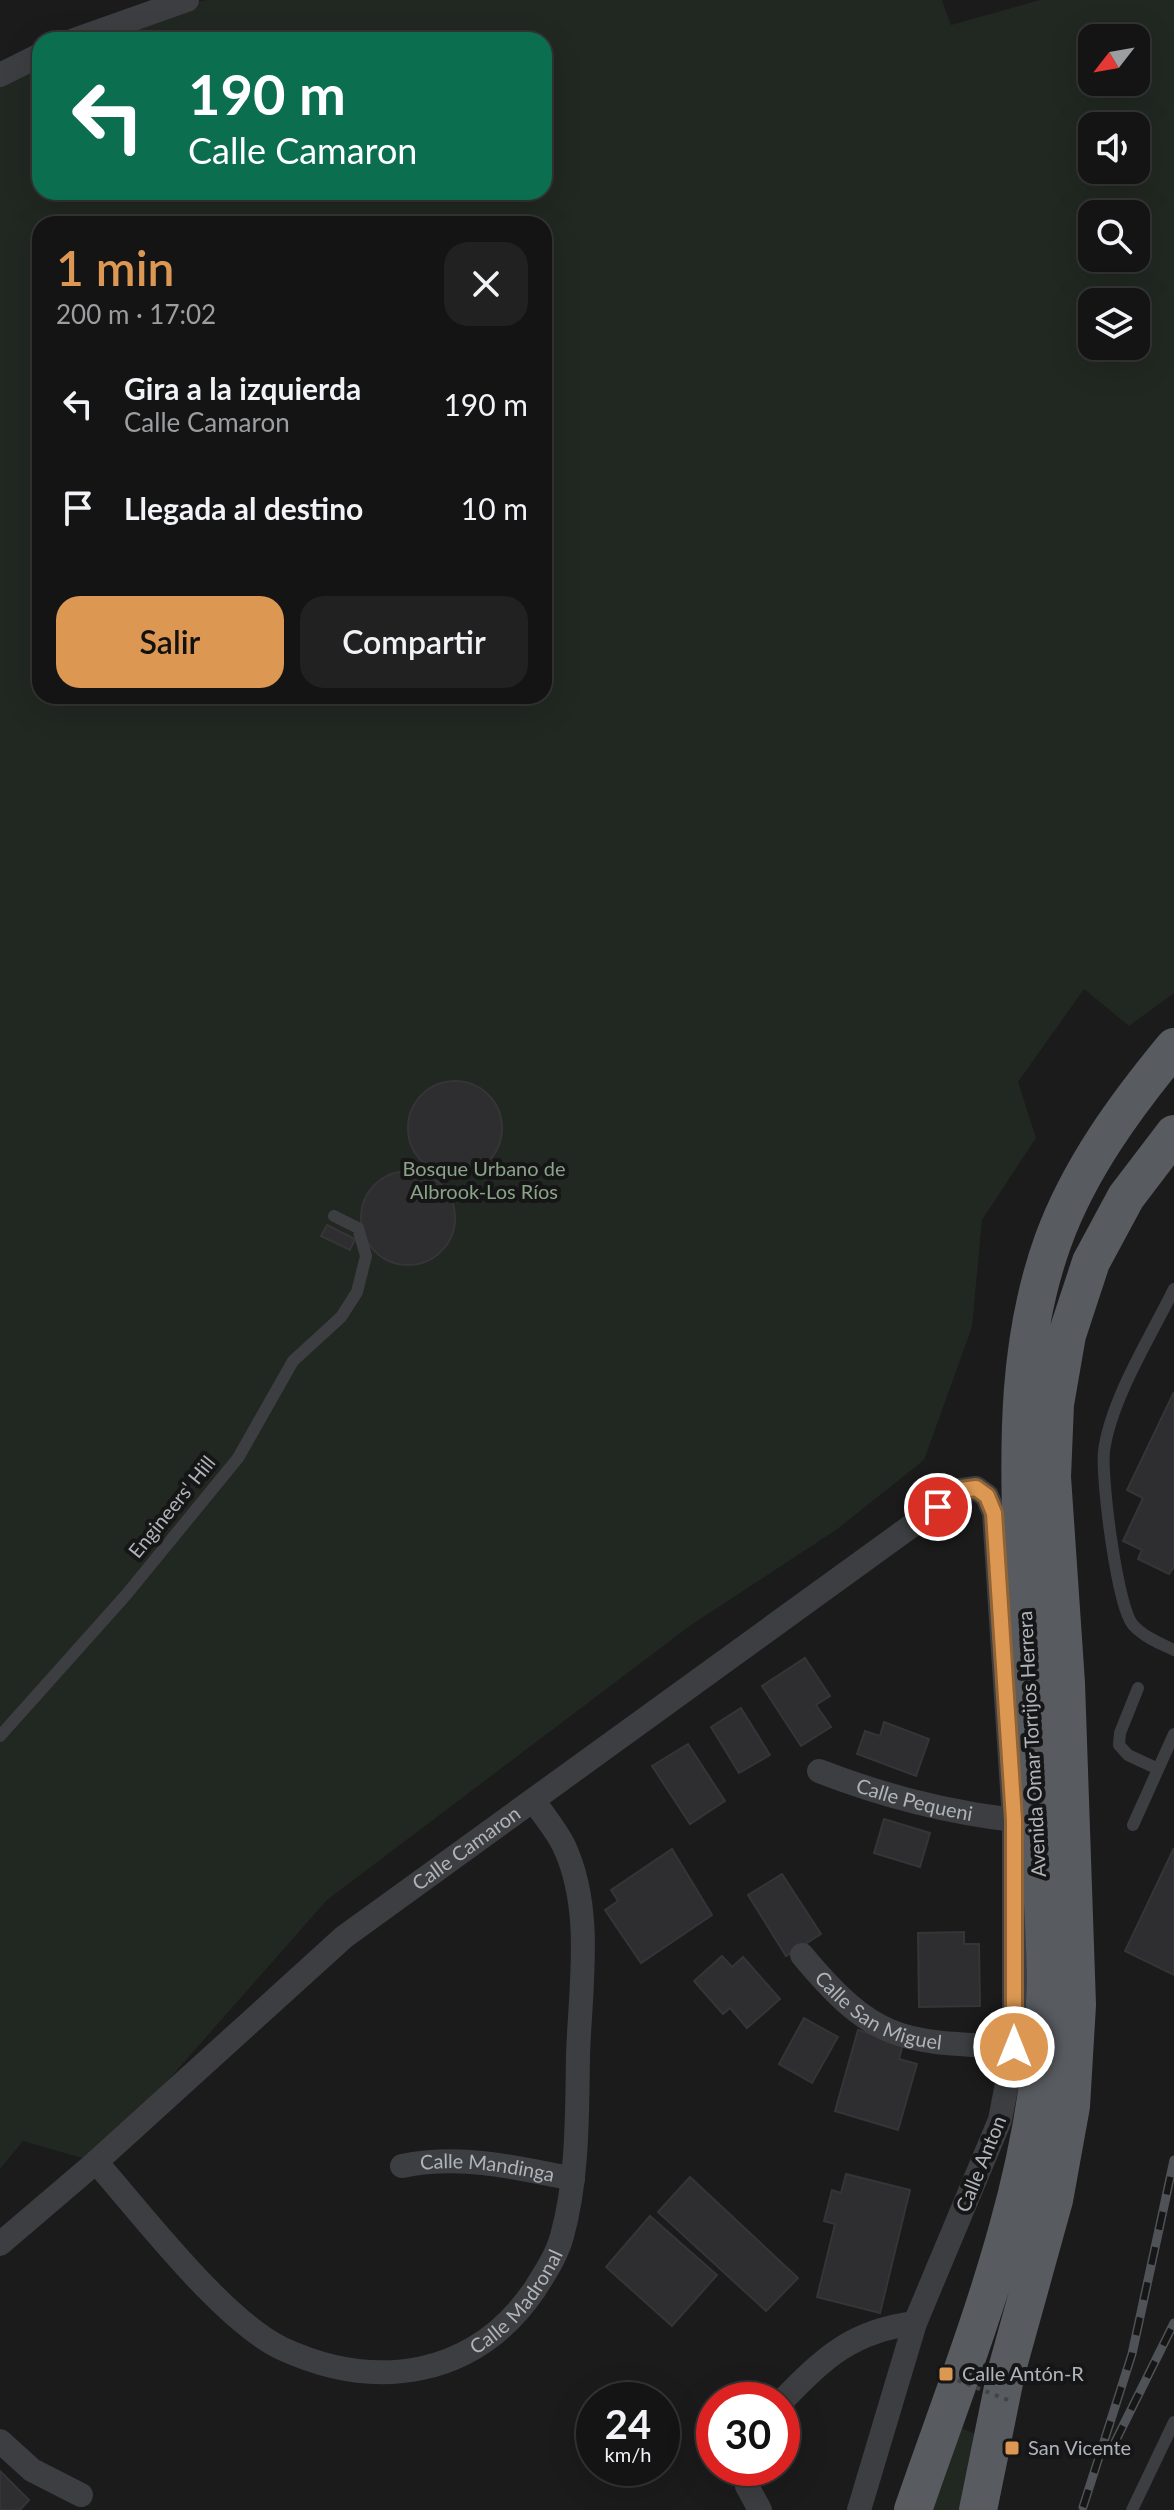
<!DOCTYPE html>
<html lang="es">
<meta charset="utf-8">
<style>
body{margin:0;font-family:Lato,sans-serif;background:#212122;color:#f1f3f6;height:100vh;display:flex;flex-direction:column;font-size:30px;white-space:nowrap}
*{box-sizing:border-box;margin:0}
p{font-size:26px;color:#9d9ea0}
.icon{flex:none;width:44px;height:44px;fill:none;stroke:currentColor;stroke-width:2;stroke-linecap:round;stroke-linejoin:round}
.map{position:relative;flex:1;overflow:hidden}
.details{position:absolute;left:32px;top:216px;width:520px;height:488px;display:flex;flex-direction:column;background:#141415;border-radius:24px;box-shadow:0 8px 32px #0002,0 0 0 2px #333334}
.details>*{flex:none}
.top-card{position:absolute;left:32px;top:32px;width:520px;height:168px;border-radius:24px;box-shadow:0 8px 32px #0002,0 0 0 2px #333334;background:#0b6e4f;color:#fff;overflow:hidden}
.needle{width:52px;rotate:239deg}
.buttons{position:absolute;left:1078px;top:24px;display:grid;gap:16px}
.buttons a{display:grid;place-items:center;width:72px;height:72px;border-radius:16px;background:#141415;box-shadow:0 8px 32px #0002,0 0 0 2px #333334;font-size:40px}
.speed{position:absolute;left:576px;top:2382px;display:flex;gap:16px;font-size:40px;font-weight:700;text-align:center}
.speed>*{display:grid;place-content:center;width:104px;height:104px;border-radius:50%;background:#141415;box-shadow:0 8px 32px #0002,0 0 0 2px #333334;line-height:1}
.speed small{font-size:20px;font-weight:400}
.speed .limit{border:12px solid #d22;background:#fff;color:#111}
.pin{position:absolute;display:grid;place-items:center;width:68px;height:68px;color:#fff;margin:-34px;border:4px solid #fff;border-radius:50%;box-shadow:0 2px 8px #0007}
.me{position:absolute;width:88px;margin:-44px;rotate:0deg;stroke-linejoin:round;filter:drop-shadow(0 0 6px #0008)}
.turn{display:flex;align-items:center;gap:28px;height:168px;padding:0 24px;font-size:36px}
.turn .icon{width:104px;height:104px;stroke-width:2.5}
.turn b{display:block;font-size:56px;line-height:68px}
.round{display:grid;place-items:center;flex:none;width:84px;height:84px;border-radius:24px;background:#212122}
.headline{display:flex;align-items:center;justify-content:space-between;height:136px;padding:0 24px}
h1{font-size:48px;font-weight:600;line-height:60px;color:#dc9853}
.cta{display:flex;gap:16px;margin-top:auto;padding:16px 24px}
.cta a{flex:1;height:92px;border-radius:24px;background:#dc9853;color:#111;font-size:32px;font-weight:600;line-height:92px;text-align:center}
.cta a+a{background:#212122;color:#f1f3f6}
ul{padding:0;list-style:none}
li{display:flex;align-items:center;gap:24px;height:104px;padding:0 24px}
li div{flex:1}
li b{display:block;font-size:30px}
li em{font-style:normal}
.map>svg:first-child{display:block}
.green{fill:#212721;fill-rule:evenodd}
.building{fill:#2e2e30;stroke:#353538;stroke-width:2}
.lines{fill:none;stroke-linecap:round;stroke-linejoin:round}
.service{stroke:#3c3e41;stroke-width:12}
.minor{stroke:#3c3e41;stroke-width:24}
.primary{stroke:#585b60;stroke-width:38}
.rail-casing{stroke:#4f5256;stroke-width:9}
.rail{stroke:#161617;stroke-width:6;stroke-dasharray:18;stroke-linecap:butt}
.path-bridge{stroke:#424548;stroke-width:4;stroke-dasharray:4 6;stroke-linecap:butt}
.route-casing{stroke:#8f6336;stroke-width:20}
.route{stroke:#dc9853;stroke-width:14}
.poi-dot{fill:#dc9853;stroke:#161617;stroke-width:3}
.labels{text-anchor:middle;stroke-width:8;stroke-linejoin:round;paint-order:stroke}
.park-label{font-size:20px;fill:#8ba388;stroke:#161617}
.street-label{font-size:20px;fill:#afb4ba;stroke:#161617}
.poi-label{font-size:20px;fill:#afb4ba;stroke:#161617;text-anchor:start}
</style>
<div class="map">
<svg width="1174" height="2510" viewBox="0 0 1174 2510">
<rect width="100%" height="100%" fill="#1b1b1c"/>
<path class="green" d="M207 0H942L951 25 1040 0H1174V993L1129 1026 1084 989 1018 1082 1036 1138 982 1220 972 1327 924 1460 836 1530 691 1625 327 1900 96 2162 23 2141 0 2169V79L40 62V192H544V40H89L159 9ZM1092 38H1136V82H1092ZM1092 126H1136V170H1092ZM1092 214H1136V258H1092ZM40 224H544V696H40ZM1092 302H1136V346H1092Z
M961 2428 978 2435 961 2510H929Z"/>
<path class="building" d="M408 1128a47 47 0 1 1 94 0a47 47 0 1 1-94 0Z
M361 1218a47 47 0 1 1 94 0a47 47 0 1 1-94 0Z
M327 1225 355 1239 350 1250 321 1236Z
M1174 1392V1567L1169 1574 1138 1559 1142 1550 1123 1541 1143 1498 1127 1490Z
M805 1658 830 1696 816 1705 831 1727 801 1746 762 1686Z
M741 1708 770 1755 739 1773 711 1727Z
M884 1722 929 1739 916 1776 857 1754 865 1731 880 1736Z
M688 1744 725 1801 690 1824 652 1766Z
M884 1819 930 1833 920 1867 874 1853Z
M1174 1848V1975L1125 1951Z
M672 1849 712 1915 641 1963 605 1910 618 1901 611 1890Z
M782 1874 821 1934 786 1956 748 1895Z
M964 1932V1944H979L980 2006 919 2007 918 1933Z
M722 1956 732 1967 743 1957 780 1999 747 2028 730 2008 723 2014 694 1981Z
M804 2018 838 2037 812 2083 779 2064Z
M858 2030 903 2044 899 2059 917 2064 898 2130 835 2111Z
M846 2174 910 2190 880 2313 817 2297 835 2224 824 2221 832 2190 841 2193Z
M690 2177 798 2278 766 2311 658 2212Z
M650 2216 717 2275 672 2326 606 2267Z
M0 2471 29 2500 20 2510H0Z"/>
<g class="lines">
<path class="service" d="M1174 1289C1151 1336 1111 1399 1104 1451 1101 1478 1117 1606 1133 1625 1144 1637 1159 1643 1174 1650
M1138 1688 1120 1733 1119 1745 1128 1755 1158 1769
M0 1736 126 1595 238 1458 293 1361 341 1317 357 1292 366 1256 358 1228 334 1216
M1133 1825 1174 1734
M1132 2510 1174 2422"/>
<g class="minor">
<path d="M74 40 187 0"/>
<path d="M0 75 40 55"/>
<path id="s1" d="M819 1771C883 1796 945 1812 1014 1820"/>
<path id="s2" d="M802 1955C876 2044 903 2042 1014 2047"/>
<path id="s3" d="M96 2162C142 2214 223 2321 283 2349 377 2392 475 2377 535 2289 545 2273 557 2255 562 2236 578 2178 577 2115 578 2056 580 1988 594 1910 564 1846 557 1831 544 1816 534 1801"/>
<path id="s4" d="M402 2166C460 2154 515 2167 573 2179"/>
<path id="s5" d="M0 2244 96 2162 344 1937 961 1490 976 1488 987 1496 994 1513 1014 1820V2047L1000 2120 915 2323 859 2510"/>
<path d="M782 2401C825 2357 852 2331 915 2323"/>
<path d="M0 2441 32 2470 81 2495"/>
<path d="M747 2468V2486L760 2510"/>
</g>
<path class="primary" d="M913 2510C968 2351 1034 2194 1044 2024 1049 1947 1040 1865 1035 1788 1029 1706 1025 1625 1022 1543 1018 1441 1018 1338 1053 1241 1079 1169 1126 1105 1174 1047
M978 2510 1006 2373 1054 2200 1071 2106 1077 2005 1066 1683 1052 1477 1055 1404 1067 1335 1091 1262 1126 1197 1174 1134"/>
<g class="rail-casing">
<path id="rail" d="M1115 2442 1174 2323
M1083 2507 1132 2354 1174 2160"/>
</g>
<use href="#rail" class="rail"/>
<path class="path-bridge" d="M939 2373 1013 2402"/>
</g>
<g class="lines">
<g class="route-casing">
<path id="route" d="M938 1507 961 1490 976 1488 987 1496 994 1513 1014 1820V2047"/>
</g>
<use href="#route" class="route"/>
</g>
<g class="poi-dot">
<rect x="938" y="2366" width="16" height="16" rx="4"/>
<rect x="1004" y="2440" width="16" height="16" rx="4"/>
</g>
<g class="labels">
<g class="park-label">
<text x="484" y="1176">Bosque Urbano de<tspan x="484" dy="23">Albrook-Los Ríos</tspan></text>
</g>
<g class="street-label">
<text transform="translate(172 1507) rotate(-51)" y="7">Engineers' Hill</text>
<text transform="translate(1032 1744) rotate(-93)" y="7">Avenida Omar Torrijos Herrera</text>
<text dy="7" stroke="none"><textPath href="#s1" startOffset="100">Calle Pequeni</textPath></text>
<text dy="7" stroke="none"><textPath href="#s5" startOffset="612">Calle Camaron</textPath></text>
<text dy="7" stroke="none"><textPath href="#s2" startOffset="98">Calle San Miguel</textPath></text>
<text transform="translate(981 2164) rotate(-68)" y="7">Calle Anton</text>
<text dy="7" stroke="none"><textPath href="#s4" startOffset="86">Calle Mandinga</textPath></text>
<text dy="7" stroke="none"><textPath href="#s3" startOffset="528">Calle Madronal</textPath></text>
</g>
<g class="poi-label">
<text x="962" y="2381">Calle Antón-R</text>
<text x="1028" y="2455">San Vicente</text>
</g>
</g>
</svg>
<div class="buttons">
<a><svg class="needle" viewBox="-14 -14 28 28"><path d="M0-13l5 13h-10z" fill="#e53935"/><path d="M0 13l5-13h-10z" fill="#9d9ea0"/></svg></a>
<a><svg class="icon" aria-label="sound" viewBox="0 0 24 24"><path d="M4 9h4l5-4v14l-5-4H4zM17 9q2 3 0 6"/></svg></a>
<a><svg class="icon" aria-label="search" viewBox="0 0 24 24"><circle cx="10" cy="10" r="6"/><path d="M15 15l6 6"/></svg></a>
<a><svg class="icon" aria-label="layers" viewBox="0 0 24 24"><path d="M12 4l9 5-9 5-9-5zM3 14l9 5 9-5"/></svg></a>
</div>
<div class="speed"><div>24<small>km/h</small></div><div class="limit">30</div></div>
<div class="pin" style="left:938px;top:1507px;background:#d93025"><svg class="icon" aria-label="arrive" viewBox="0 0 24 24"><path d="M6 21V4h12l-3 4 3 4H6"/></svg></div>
<svg class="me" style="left:1014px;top:2047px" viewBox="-20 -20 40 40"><circle r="17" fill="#dc9853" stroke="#fff" stroke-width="3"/><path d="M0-11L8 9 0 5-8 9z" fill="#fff"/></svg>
<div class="top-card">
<div class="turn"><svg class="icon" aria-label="left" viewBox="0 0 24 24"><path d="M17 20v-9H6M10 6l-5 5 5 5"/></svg><div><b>190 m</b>Calle Camaron</div></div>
</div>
<section class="details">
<div class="headline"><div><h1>1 min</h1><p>200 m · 17:02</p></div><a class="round"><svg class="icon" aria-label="close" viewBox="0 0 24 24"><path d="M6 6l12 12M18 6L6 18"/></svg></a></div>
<ul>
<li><svg class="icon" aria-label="left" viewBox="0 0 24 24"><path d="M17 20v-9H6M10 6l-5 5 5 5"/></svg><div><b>Gira a la izquierda</b><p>Calle Camaron</p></div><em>190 m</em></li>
<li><svg class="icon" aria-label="arrive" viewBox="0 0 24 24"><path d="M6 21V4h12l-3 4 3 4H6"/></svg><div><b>Llegada al destino</b></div><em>10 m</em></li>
</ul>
<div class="cta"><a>Salir</a><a>Compartir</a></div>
</section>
</div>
